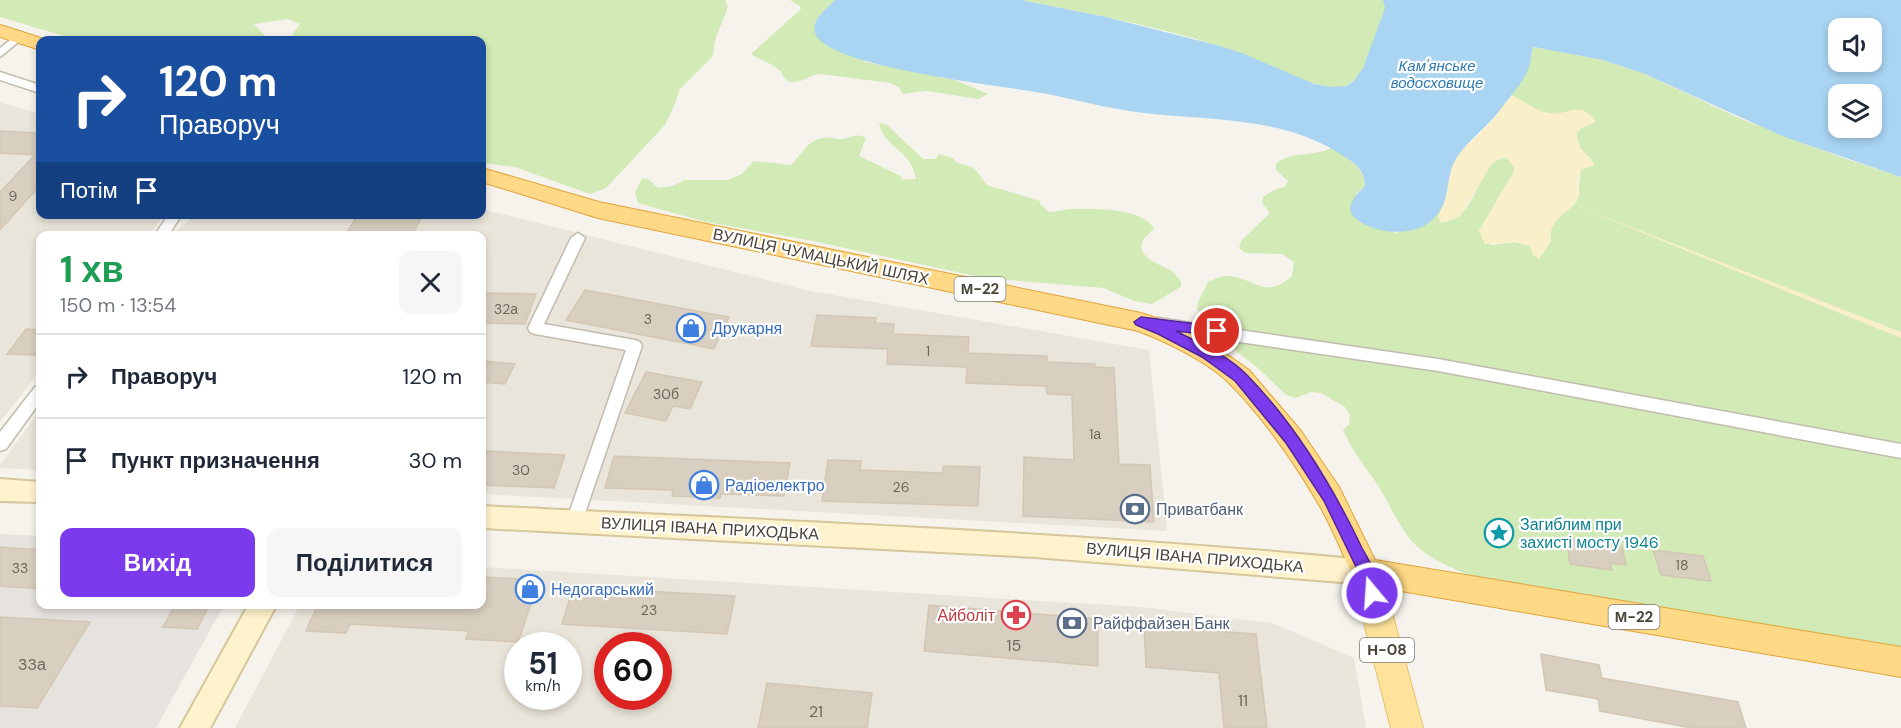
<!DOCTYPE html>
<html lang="uk">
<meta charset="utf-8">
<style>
body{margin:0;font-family:"DM Sans",sans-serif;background:#f6f6f7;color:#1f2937;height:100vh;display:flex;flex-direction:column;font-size:22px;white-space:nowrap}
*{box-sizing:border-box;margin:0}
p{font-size:20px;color:#747a83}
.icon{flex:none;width:33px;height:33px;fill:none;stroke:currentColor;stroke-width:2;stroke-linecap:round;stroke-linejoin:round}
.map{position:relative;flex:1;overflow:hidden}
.drawer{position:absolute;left:36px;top:231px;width:450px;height:378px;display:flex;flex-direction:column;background:#fff;border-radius:12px;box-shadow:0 3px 9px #0003}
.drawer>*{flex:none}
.top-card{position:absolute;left:36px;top:36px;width:450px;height:183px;border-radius:12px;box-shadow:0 3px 9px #0003;background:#1a4fa0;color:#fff;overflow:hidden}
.fabs{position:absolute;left:1828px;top:18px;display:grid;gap:12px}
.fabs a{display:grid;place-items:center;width:54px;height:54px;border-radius:12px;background:#fff;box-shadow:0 3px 9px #0003;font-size:30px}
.speed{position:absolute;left:504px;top:632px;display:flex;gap:12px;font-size:30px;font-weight:700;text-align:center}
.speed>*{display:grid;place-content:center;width:78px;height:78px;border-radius:50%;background:#fff;box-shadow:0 3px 9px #0003;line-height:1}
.speed small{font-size:15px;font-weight:400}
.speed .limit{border:9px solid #d22;background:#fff;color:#111}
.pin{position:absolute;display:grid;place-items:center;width:51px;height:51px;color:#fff;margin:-26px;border:3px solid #fff;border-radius:50%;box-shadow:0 2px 6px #0007}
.me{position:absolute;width:66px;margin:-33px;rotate:342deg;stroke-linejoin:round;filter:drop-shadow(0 0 4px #0008)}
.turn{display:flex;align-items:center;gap:21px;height:126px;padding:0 24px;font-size:27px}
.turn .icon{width:78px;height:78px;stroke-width:2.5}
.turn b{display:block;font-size:42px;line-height:51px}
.then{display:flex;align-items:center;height:57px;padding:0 24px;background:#0003;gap:12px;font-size:22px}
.round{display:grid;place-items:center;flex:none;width:63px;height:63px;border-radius:12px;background:#f6f6f7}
.head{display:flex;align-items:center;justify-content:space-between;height:102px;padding:0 24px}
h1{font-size:36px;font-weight:700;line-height:45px;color:#1e9e55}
.button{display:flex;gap:12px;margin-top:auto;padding:12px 24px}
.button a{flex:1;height:69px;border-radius:12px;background:#7c3aed;color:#fff;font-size:24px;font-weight:700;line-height:69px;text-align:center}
.button a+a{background:#f6f6f7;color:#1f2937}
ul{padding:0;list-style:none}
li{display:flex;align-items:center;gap:18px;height:84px;padding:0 24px;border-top:2px solid #e0e1e3}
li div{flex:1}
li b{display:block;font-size:22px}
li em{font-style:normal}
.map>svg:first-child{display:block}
.residential{fill:#eae5da;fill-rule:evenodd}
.industrial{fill:#e6e2dd}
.green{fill:#d2eab5;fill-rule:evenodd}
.sand{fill:#f9efc9}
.water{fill:#a9d4f2;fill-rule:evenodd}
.building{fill:#d8cfc1;stroke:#d3c7b4;stroke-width:1.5}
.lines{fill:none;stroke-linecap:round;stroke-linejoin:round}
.minor-casing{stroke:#c2bbae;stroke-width:3}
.secondary-casing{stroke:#d6c79b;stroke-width:4}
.primary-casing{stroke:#e6c16a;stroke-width:2}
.trunk-casing{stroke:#e0a43c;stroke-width:2}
.minor{fill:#fff;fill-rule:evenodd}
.secondary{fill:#fff3cd;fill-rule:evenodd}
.primary{fill:#ffe39c;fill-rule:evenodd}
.trunk{fill:#ffd985;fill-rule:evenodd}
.route{fill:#7c3aed;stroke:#51269a;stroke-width:1.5}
.labels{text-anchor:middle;stroke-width:4.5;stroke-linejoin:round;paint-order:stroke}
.number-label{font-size:14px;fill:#6e675b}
.far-water-label{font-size:15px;font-style:italic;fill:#2e7ab2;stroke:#fff}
.shield{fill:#fff;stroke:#817c74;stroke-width:1.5}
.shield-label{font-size:15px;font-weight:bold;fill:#4b4439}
.street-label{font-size:16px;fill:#4b4439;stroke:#fff}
.shop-label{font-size:16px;fill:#366cbe;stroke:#fff;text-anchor:start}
.service-label{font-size:16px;fill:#4e5e75;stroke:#fff;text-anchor:start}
.culture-label{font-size:16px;fill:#0d838f;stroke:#fff;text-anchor:start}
.health-label{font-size:16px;fill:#be3a42;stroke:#fff;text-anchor:end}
.near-number-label{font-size:16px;fill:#6e675b}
</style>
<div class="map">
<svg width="1901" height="728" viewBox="0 0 1901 728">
<rect width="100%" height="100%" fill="#f6f3ec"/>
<path class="residential" d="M0 102 40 114V214L165 215 148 235 40 236V371L0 422Z
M482 209 811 291 1149 350 1167 531 482 494V236H171L195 215 482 214Z
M40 410V470L0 468V465Z
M482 567 1141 607 1272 623 1354 658 1366 728H235L300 605 482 604ZM518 645H568V696H518ZM608 645H658V696H608Z"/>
<path class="industrial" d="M0 534 40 536V604L224 605 156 728H0Z"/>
<path class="green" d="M0 0H725L728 7 715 40 713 56 679 90 677 99 665 125 606 188 590 194 515 167 482 163V92L486 83 482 79V40H289L300 24 288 19 254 24 269 40H78L0 17Z
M790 0H835L819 16 865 62 955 80 988 94 978 99 927 91 902 94 900 88 891 83 820 74C810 75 803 82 793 82 785 83 784 76 780 71 773 63 759 60 751 54L801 9 800 6Z
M1021 0H1901L1872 94H1839L1598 54 1383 13C1375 32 1368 76 1347 85 1326 94 1288 73 1269 65 1191 31 1104 17 1021 0ZM1839 28H1872V62H1839Z
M1534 47 1603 60 1645 74 1741 119 1840 157 1901 177V651L1503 588C1475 577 1444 568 1420 549 1401 534 1391 505 1377 484 1365 466 1352 451 1343 430L1349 424 1350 415 1345 407 1321 393 1311 392 1296 398 1286 395 1258 368 1235 350 1228 327 1221 321 1197 310 1198 302 1208 282C1215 279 1223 275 1231 276 1259 281 1265 299 1292 276L1294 262 1282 254 1246 253 1239 248 1241 241 1270 213 1262 203 1263 197 1276 189 1285 187 1288 181 1276 170V164C1291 151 1314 157 1331 148 1348 158 1363 165 1365 186L1357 193 1359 222 1397 233 1438 213 1446 197 1439 216 1441 222C1480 221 1476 157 1507 158L1514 167V171L1479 231 1491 245 1515 242 1530 246 1533 255 1551 236C1549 221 1567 211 1577 201L1581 169 1591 166 1593 161 1580 148 1576 133 1581 128 1596 122C1582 102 1569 115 1551 114 1537 113 1523 101 1511 95L1530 64 1532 49Z
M879 123 886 124 923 159H936L939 154 953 158 956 162 974 168 987 185 1040 201V204L1049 212C1057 212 1064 209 1073 209 1093 208 1145 208 1154 229 1151 233 1146 235 1144 239 1132 257 1163 265 1171 271 1175 273 1178 278 1181 282V287L1152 304 1134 301 1104 288 984 278 808 240 706 222 638 203 635 193 642 178 648 179 658 188 673 186 685 180H728L742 174 754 161 791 165C802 155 806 141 823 138 830 136 837 140 843 139 852 137 856 133 866 138L859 156 901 176 902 180 916 179C911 148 884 149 879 123Z"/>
<path class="sand" d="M1511 95C1523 101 1536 111 1549 113 1569 116 1580 99 1596 122L1581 128 1576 133 1580 148 1595 165 1581 169 1577 186 1580 194 1574 205 1901 332V338L1574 205 1556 220 1550 232 1551 241 1539 259 1533 255 1530 245 1515 242 1485 244 1479 231 1514 171V167L1507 158H1501L1493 162 1460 216 1441 223 1438 216 1444 204 1452 166 1459 154 1489 124Z"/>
<path class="water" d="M835 0H1021L1106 17 1216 45 1242 53 1314 84 1332 87 1346 86 1353 82 1363 68 1385 8 1383 0H1901V177L1782 136 1645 74 1603 60 1534 47C1530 52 1532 57 1530 64 1526 79 1512 94 1503 106 1490 125 1470 138 1457 157 1449 170 1449 182 1446 196 1437 233 1398 238 1368 226 1342 215 1348 202 1365 186 1364 169 1355 163 1342 155 1281 115 1206 121 1136 112 1106 108 1077 100 1047 94 1009 86 826 68 815 33 811 20 827 8 835 0ZM1839 28H1872V62H1839ZM1839 94H1872V128H1839Z"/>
<path class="building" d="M0 131 40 133V192H34L0 230V192L35 155 0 153Z
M358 214H423L412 236 346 234Z
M585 290 729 317 714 349 566 320Z
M482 293 536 294 525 324 482 323Z
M817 315 876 318 875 323 894 324 893 334 969 337 968 353 1047 356V362L1095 364V367L1114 368 1119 464 1150 465 1154 522 1023 516 1024 457 1074 460 1072 395 1047 394 1046 386 966 383 967 367 887 364 888 349 811 346Z
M26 329 40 330V355L7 354Z
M482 361 515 364 505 384 482 382Z
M646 372 702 382 690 409 673 406 666 421 625 413Z
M482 451 565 455 554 488 482 485Z
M614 456 790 463 784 496 721 494 720 498 672 496 673 490 605 488Z
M828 460 861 461 860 470 943 473V466L980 467 978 506 822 501Z
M1566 538 1622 547 1626 565 1610 563 1612 570 1570 564Z
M0 547 40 550V589L0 586Z
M1653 550 1703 556 1711 581 1661 575Z
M482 577 539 580 518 642 466 639 469 631 350 624 346 633 306 631 318 604H482Z
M573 587 735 596 727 634 562 624Z
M176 604H210L197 629 163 627Z
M929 605 1098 619V666L924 651Z
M0 617 90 622 37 708 0 706Z
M1144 626 1256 634 1267 728H1224L1219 673 1146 667Z
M1541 654 1599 665 1602 678 1738 702 1746 728H1692L1600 711 1598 699 1546 690Z
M767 683 872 693 867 728H758Z"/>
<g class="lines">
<g class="minor-casing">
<path id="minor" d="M18 34 22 35V39L0 57V48Z
M0 72 40 85V93L0 80Z
M169 214H182L168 236H154Z
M578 233 585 238 544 324 635 340 640 342 642 346 582 522 580 527 574 529 568 527 566 522 626 350 535 334 530 332 528 328 571 238Z
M1158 318 1438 359 1901 444V458L1438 371 1158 330 1153 328 1151 324 1153 320Z
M40 385V402L6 449 0 451V432L35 387Z"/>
</g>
<g class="secondary-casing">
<path id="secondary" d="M0 479 40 482V502L0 501Z
M482 506C777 521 1072 532 1366 560L1375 564 1379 572 1375 580 1366 584 1035 557 482 528Z
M249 604H277L210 728H180Z"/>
</g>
<g class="primary-casing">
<path id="primary" d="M1366 559 1376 562 1381 572 1423 728H1391L1351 572 1356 562Z"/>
</g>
<g class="trunk-casing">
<path id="trunk" d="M0 25 7 27 47 40H40V50L0 37Z
M482 168 599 202 1141 313 1172 323 1215 346 1249 370 1301 431 1339 487 1375 560 1901 647V677L1366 585 1356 582C1343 556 1333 528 1318 503 1294 462 1265 420 1232 386 1211 363 1167 342 1138 331L598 218 482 182Z"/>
</g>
<use href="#minor" class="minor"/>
<use href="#secondary" class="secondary"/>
<use href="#primary" class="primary"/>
<use href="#trunk" class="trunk"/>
</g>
<path class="route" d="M1141 317 1222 327 1224 331 1217 336 1176 331C1199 343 1227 355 1246 374 1295 424 1332 485 1362 548 1369 561 1384 584 1378 599L1372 601 1366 599 1359 573 1324 501 1286 443 1235 381 1202 357 1158 334 1136 325 1134 322Z"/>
<defs>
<g id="shop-ring" transform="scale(1.5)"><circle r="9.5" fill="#fff" stroke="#3f7fe0" stroke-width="1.5"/><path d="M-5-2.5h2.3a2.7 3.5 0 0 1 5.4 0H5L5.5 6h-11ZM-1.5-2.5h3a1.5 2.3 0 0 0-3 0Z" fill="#3f7fe0"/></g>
<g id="bank-ring" transform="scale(1.5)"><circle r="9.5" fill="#fff" stroke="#5c6f8a" stroke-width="1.5"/><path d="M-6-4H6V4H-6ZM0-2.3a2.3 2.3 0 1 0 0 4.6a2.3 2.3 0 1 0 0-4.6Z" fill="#5c6f8a"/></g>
<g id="sight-ring" transform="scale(1.5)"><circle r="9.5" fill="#fff" stroke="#0f9aa8" stroke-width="1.5"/><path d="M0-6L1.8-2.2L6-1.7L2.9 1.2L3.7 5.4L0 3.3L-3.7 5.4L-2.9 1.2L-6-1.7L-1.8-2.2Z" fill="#0f9aa8"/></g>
<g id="pharmacy-ring" transform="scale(1.5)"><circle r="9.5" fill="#fff" stroke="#e0444e" stroke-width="1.5"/><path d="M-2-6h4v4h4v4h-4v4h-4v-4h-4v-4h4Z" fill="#e0444e"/></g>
</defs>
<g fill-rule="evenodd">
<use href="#shop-ring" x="691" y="328"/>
<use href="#shop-ring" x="704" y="485"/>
<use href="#bank-ring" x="1135" y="509"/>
<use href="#sight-ring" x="1499" y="533"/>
<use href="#shop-ring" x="530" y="589"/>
<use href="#pharmacy-ring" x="1016" y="615"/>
<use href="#bank-ring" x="1072" y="623"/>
</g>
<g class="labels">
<g class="number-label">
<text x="13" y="201">9</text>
<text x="506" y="314">32а</text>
<text x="648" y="324">3</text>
<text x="928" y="356">1</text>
<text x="666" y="399">30б</text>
<text x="1095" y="439">1а</text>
<text x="521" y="475">30</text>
<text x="901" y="492">26</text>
<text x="1682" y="570">18</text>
<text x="20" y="573">33</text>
<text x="649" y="615">23</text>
</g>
<g class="far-water-label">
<text x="1437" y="71">Кам'янське<tspan x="1437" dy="17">водосховище</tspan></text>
</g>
<g class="shield">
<rect x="954.5" y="277" width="51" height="24" rx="4.5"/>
<rect x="1608.5" y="605" width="51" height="24" rx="4.5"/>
<rect x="1360" y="638" width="54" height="24" rx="4.5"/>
</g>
<g class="shield-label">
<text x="980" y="294">М-22</text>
<text x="1634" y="622">М-22</text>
<text x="1387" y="655">Н-08</text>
</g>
<g class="street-label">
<text transform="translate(821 256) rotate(12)" y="6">ВУЛИЦЯ ЧУМАЦЬКИЙ ШЛЯХ</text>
<text transform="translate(710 528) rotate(3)" y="6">ВУЛИЦЯ ІВАНА ПРИХОДЬКА</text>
<text transform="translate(1195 557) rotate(5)" y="6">ВУЛИЦЯ ІВАНА ПРИХОДЬКА</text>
</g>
<g class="shop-label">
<text x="712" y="334">Друкарня</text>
<text x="725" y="491">Радіоелектро</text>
<text x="551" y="595">Недогарський</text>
</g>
<g class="service-label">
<text x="1156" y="515">Приватбанк</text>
<text x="1093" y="629">Райффайзен Банк</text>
</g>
<g class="culture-label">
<text x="1520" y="530">Загиблим при<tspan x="1520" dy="18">захисті мосту 1946</tspan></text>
</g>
<g class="health-label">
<text x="995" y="621">Айболіт</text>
</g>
<g class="near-number-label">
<text x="1014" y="651">15</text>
<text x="32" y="670">33а</text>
<text x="1243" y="706">11</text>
<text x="816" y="717">21</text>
</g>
</g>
</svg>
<div class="fabs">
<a><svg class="icon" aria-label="sound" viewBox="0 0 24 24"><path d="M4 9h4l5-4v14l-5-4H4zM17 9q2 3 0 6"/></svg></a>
<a><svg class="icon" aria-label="layers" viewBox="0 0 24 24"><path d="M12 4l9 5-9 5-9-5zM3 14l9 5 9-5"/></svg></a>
</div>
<div class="speed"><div>51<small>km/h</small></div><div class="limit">60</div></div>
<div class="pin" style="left:1217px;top:331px;background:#d93025"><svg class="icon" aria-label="arrive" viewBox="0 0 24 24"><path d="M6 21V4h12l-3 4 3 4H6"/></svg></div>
<svg class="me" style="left:1372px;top:593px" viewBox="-20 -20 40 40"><circle r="17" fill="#7c3aed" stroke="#fff" stroke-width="3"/><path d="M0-11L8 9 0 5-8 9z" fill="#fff"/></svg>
<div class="top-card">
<div class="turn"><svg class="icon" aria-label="right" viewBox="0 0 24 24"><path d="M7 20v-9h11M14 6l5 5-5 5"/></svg><div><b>120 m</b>Праворуч</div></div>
<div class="then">Потім<svg class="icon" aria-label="arrive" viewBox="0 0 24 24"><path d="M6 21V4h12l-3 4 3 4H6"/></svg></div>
</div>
<section class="drawer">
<div class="head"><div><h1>1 хв</h1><p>150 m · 13:54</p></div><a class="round"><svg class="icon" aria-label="close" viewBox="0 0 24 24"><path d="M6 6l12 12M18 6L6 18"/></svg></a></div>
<ul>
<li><svg class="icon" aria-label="right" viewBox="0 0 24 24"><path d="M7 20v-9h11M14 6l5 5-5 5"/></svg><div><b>Праворуч</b></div><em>120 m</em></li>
<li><svg class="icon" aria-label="arrive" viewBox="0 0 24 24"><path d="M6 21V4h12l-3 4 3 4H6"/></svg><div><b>Пункт призначення</b></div><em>30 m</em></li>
</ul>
<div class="button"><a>Вихід</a><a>Поділитися</a></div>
</section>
</div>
